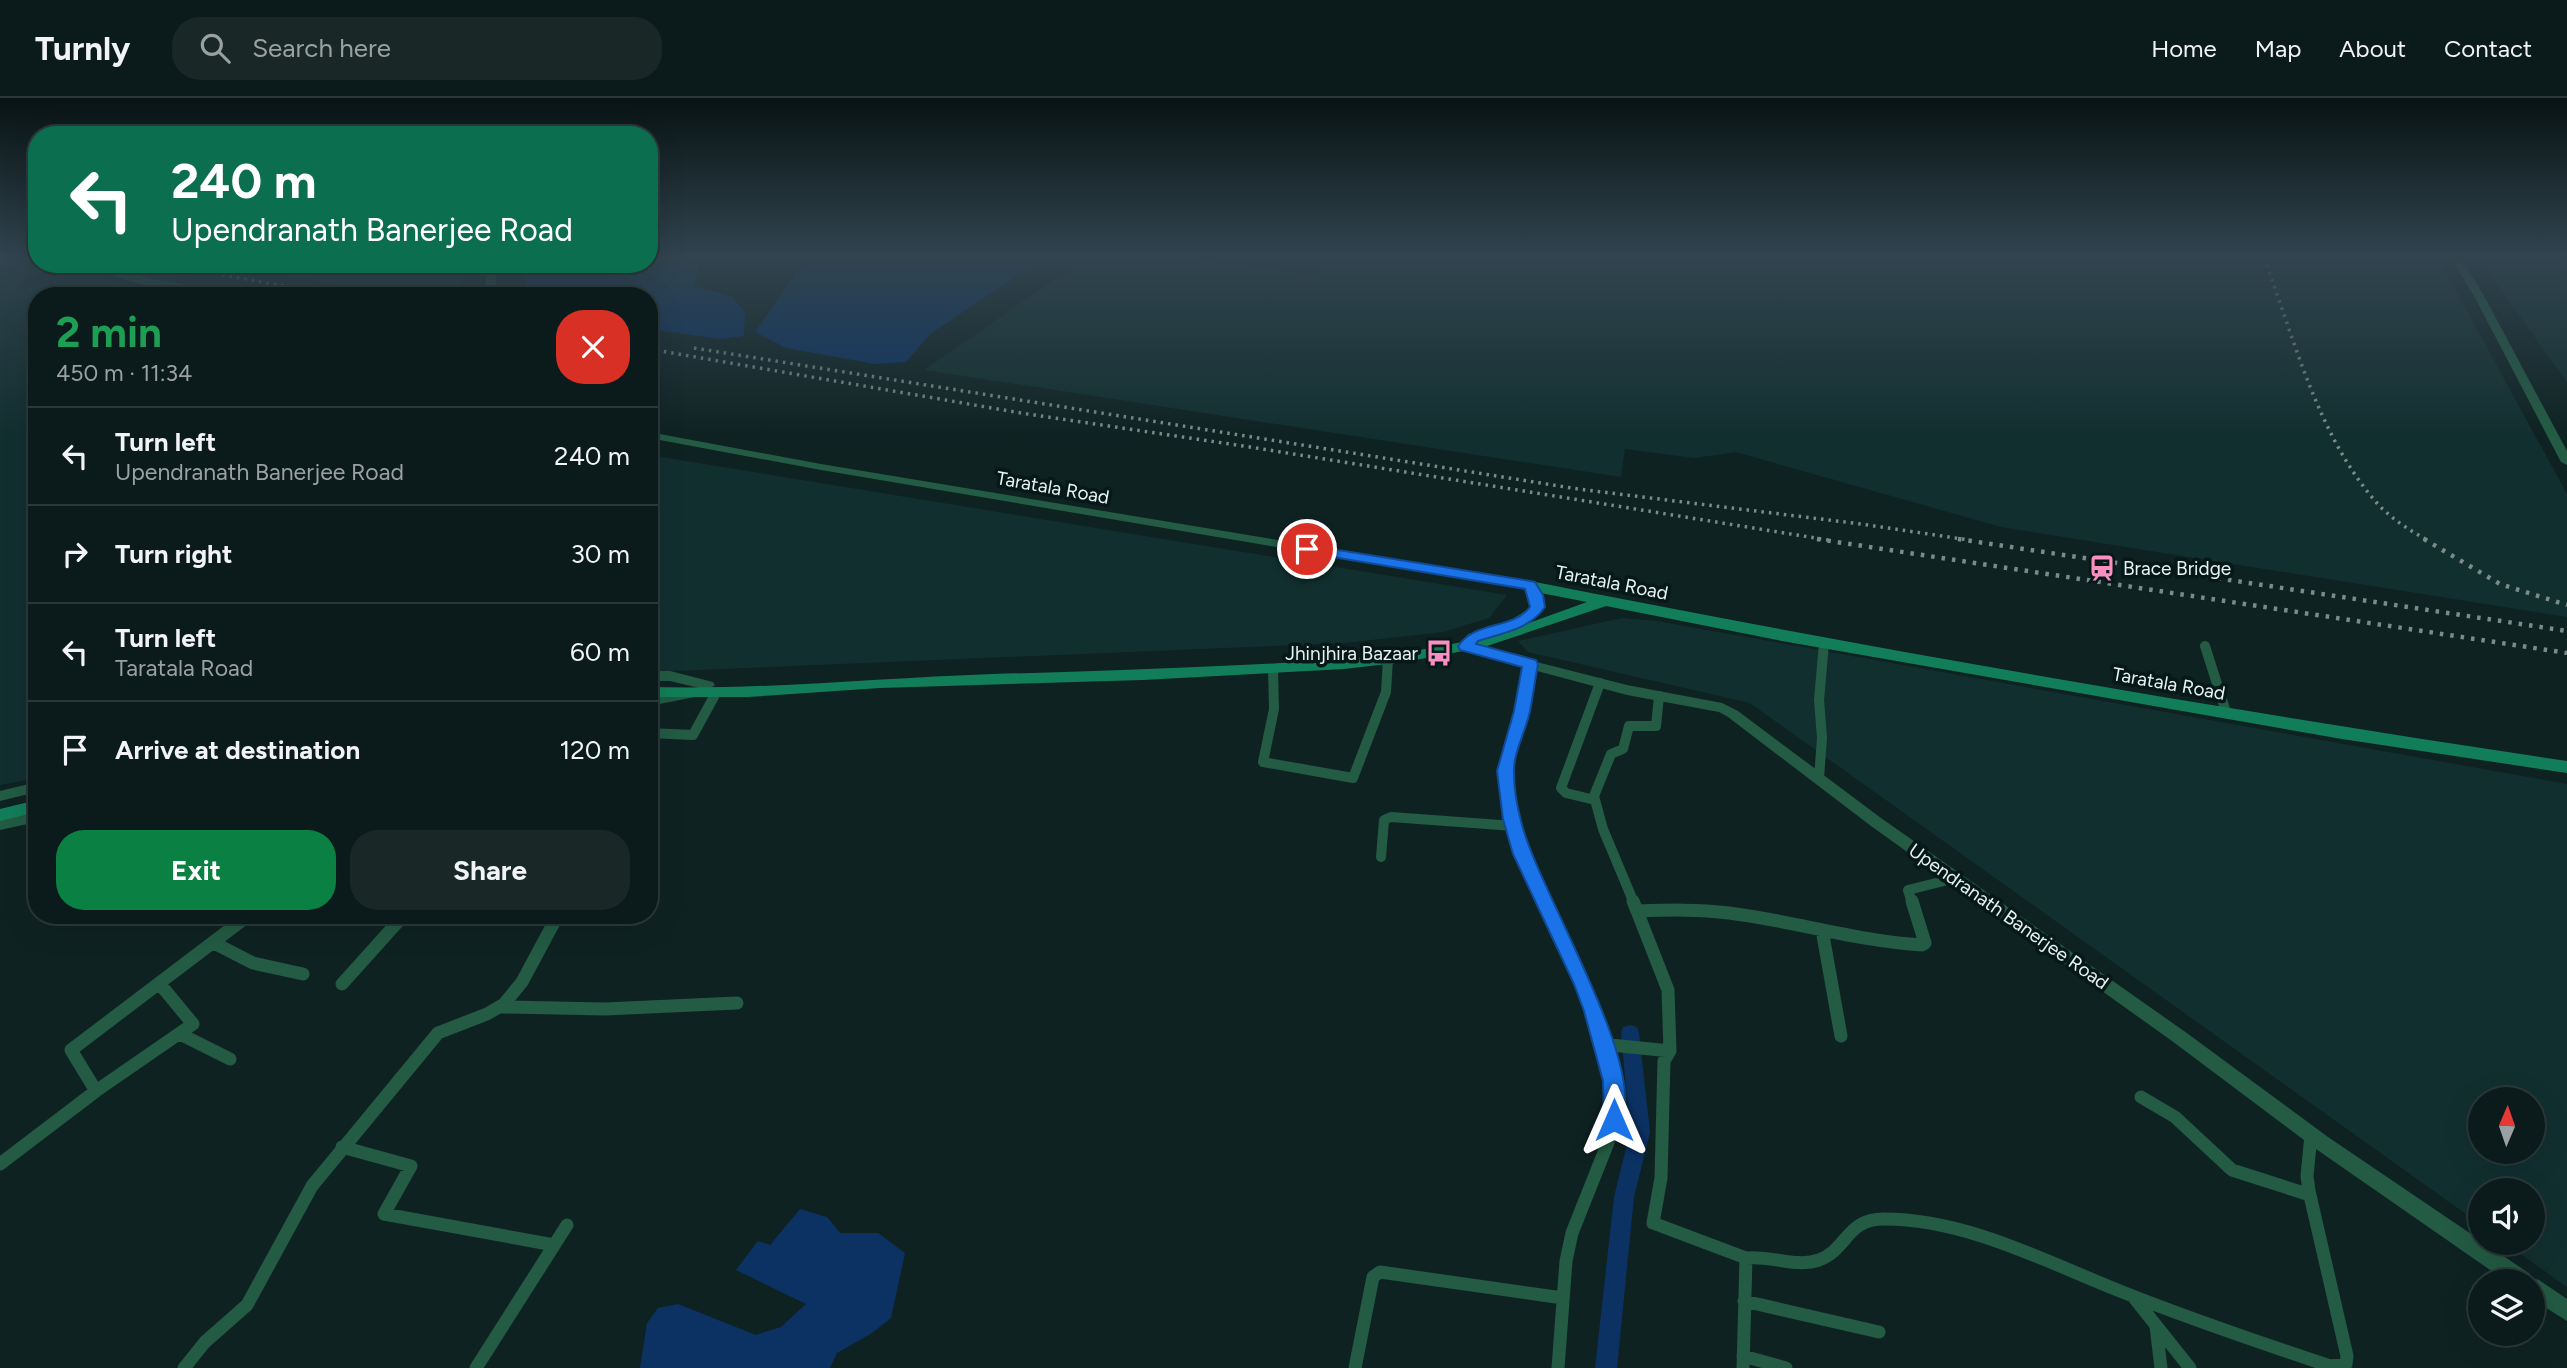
<!DOCTYPE html>
<meta charset="utf-8">
<style>
body{margin:0;font-family:Figtree,sans-serif;background:#192727;color:#f1f3f6;height:100vh;display:flex;flex-direction:column;font-size:26px;white-space:nowrap}
*{box-sizing:border-box;margin:0}
p{font-size:23px;color:#9aa1a2}
.icon{flex:none;width:38px;height:38px;fill:none;stroke:currentColor;stroke-width:2;stroke-linecap:round;stroke-linejoin:round}
.map{position:relative;flex:1;overflow:hidden}
.sheet{position:absolute;left:28px;top:189px;width:630px;height:637px;display:flex;flex-direction:column;background:#0b1a1a;border-radius:28px;box-shadow:0 7px 28px #0002,0 0 0 2px #2b3839}
.sheet>*{flex:none}
.top-card{position:absolute;left:28px;top:28px;width:630px;height:147px;border-radius:28px;box-shadow:0 7px 28px #0002,0 0 0 2px #2b3839;background:#0b6e4f;color:#fff;overflow:hidden}
.needle{width:46px;rotate:2deg}
.fabs{position:absolute;left:2468px;top:989px;display:grid;gap:14px}
.fabs a{display:grid;place-items:center;width:77px;height:77px;border-radius:50%;background:#0b1a1a;box-shadow:0 7px 28px #0002,0 0 0 2px #2b3839;font-size:35px}
.pin{position:absolute;display:grid;place-items:center;width:60px;height:60px;color:#fff;margin:-30px;border:4px solid #fff;border-radius:50%;box-shadow:0 2px 7px #0007}
.me{position:absolute;width:77px;margin:-38px;rotate:0deg;stroke-linejoin:round;filter:drop-shadow(0 0 5px #0008)}
.turn{display:flex;align-items:center;gap:24px;height:147px;padding:0 28px;font-size:32px}
.turn .icon{width:91px;height:91px;stroke-width:2.5}
.turn b{display:block;font-size:49px;line-height:60px}
.round{display:grid;place-items:center;flex:none;width:74px;height:74px;border-radius:28px;background:#192727}
.head{display:flex;align-items:center;justify-content:space-between;height:119px;padding:0 28px}
h1{font-size:42px;font-weight:700;line-height:52px;color:#1e9e55}
.button{display:flex;gap:14px;margin-top:auto;padding:14px 28px}
.button a{flex:1;height:80px;border-radius:28px;background:#0b8043;color:#fff;font-size:28px;font-weight:700;line-height:80px;text-align:center}
.button a+a{background:#192727;color:#f1f3f6}
ul{padding:0;list-style:none}
li{display:flex;align-items:center;gap:21px;height:98px;padding:0 28px;border-top:2px solid #2b3839}
li div{flex:1}
li b{display:block;font-size:26px}
li em{font-style:normal}
header{display:flex;align-items:center;gap:42px;box-sizing:border-box;height:98px;padding:0 35px;background:#0b1a1a;border-bottom:2px solid #2b3839}
header strong{font-size:33px}
nav{display:flex;gap:38px;margin-inline-start:auto;font-size:24px}
.search{width:490px;height:63px;background:#192727;display:flex;align-items:center;gap:18px;box-sizing:border-box;padding:0 24px;border-radius:28px;color:#9aa1a2;font-size:26px}
.map>svg:first-child{display:block}
.built{fill:#122f2f;fill-rule:evenodd}
.water{fill:#0c3264}
.lines{fill:none;stroke-linecap:round;stroke-linejoin:round}
.canal{fill:#0c3264;fill-rule:evenodd}
.minor-far2{stroke:#235b44;stroke-width:8}
.minor-far1{stroke:#235b44;stroke-width:10}
.minor{stroke:#235b44;stroke-width:13}
.tertiary{fill:#235b44;fill-rule:evenodd}
.secondary{fill:#127e59;fill-rule:evenodd}
.rail-far1{stroke:#7b8a8a;stroke-width:3.5;stroke-dasharray:2.5 5;stroke-linecap:butt}
.rail{stroke:#7b8a8a;stroke-width:4.5;stroke-dasharray:3.5 7;stroke-linecap:butt}
.route{fill:#1a73e8;stroke:#114b97;stroke-width:2}
.labels{text-anchor:middle;stroke-width:7;stroke-linejoin:round;paint-order:stroke}
.street-label{font-size:19px;fill:#e7f2f2;stroke:#061818}
.poi-label{font-size:19px;fill:#e7f2f2;stroke:#061818;text-anchor:start}
</style>
<header>
<strong>Turnly</strong>
<div class="search"><svg class="icon" aria-label="search" viewBox="0 0 24 24"><circle cx="10" cy="10" r="6"/><path d="M15 15l6 6"/></svg>Search here</div>
<nav><a>Home</a><a>Map</a><a>About</a><a>Contact</a></nav>
</header>
<div class="map">
<svg width="2567" height="1270" viewBox="0 0 2567 1270">
<rect width="100%" height="100%" fill="#0f2222"/>
<path class="built" d="M0 160H33L37 161V166H55L133 189 184 198H37V680L0 687Z
M1086 160H1195L1316 177 1328 160H2438L2567 396V519L2001 429 1736 354 1694 360 1625 351 1621 379 924 272Z
M2478 160H2567V284Z
M249 166H465L456 198H407L280 177 271 171Z
M649 357 1507 497 1489 520 1443 534 1344 545 649 574Z
M1622 520 1657 523 2567 686V1189L2505 1145 2532 1144V1092H2480V1126L1750 605 1528 554 1518 543ZM2480 1001H2532V1054H2480Z"/>
<path class="water" d="M649 160H700L694 188 732 199 745 214 744 238 720 241 649 231V198H525L526 166H649Z
M807 160H1044L930 236 906 264 875 266 786 250 755 234Z
M800 1111 827 1119 840 1135H878L905 1155 891 1220 872 1235 837 1255 830 1270H640L647 1225 658 1210 678 1206 756 1237 781 1229 806 1206 736 1172 758 1143 770 1147Z"/>
<g class="lines">
<path class="canal" d="M1630 927 1637 929 1639 935 1650 1034 1634 1099 1617 1270H1595L1614 1099 1630 1034 1621 935 1623 929Z"/>
<path class="minor-far2" d="M86 166 152 185 231 198"/>
<path class="minor-far1" d="M2205 548 2226 614
M1530 566 1522 613 1505 673 1512 721 1522 756 1544 805
M1273 571 1274 611 1263 664 1353 680 1386 594 1388 561
M649 628 652 623 649 615 656 603
M649 635 693 637 716 595
M1819 680 1822 640 1819 602 1824 545
M1595 702 1566 695 1561 690 1600 585
M1381 759 1384 722 1391 719 1514 728
M1634 805 1603 731 1594 698 1611 656 1623 651 1629 628H1656L1659 598
M1912 805 1908 792 1956 780"/>
<path class="minor" d="M1543 803 1593 913 1613 983 1615 1003 1609 1042 1572 1135 1566 1163 1558 1270
M1633 803 1637 813C1668 812 1698 811 1729 815 1794 823 1857 843 1922 847L1925 845 1912 803
M1637 813 1668 892 1670 953 1664 963 1661 1080 1653 1125 1746 1160
M1822 832 1841 938
M214 845 253 865 303 876
M342 886 404 817
M503 909 605 911 737 905
M180 936 230 961
M1601 946 1670 953
M96 993 71 952 249 817
M2141 999 2175 1019 2232 1072 2310 1097
M342 1049 411 1068 384 1116 554 1147
M0 1066 96 993 193 926 159 885
M2135 1201 2190 1270
M1744 1203 1879 1234
M2156 1228 2161 1270
M1743 1258 1786 1270
M184 1270 205 1244 247 1207 312 1088 438 935 487 916 504 906 522 884 558 817
M476 1270 567 1127
M1355 1270 1373 1179 1380 1174 1563 1200
M1743 1270 1746 1160C1770 1157 1796 1170 1819 1162 1848 1151 1846 1121 1884 1121 1968 1121 2048 1165 2125 1195 2193 1222 2261 1245 2330 1268L2346 1266 2347 1258 2309 1093 2307 1078 2311 1037"/>
<path class="tertiary" d="M2450 160H2460L2483 196 2567 353V367L2561 364 2473 196Z
M487 166H497L495 198H485Z
M649 334 821 366 1530 484 1536 488 1530 492 821 372 649 340Z
M1473 535 1480 539 1474 546 1482 550 1627 587 1722 605 1738 613 1881 720 2184 933 2328 1039 2480 1142V1144H2483L2530 1176 2531 1180 2539 1182 2567 1201V1223L2532 1201V1183H2506L2316 1051 2172 943 1871 728 1728 619 1719 614 1627 597 1473 556 1459 548 1468 536Z
M649 573H670L713 584 715 587 708 592 670 583H649Z
M690 591 697 596 695 599 649 608V598Z
M37 684V694L0 703V693Z
M37 712V724L0 732V720Z"/>
<path class="secondary" d="M1530 483C1873 551 2220 611 2567 663V675L2342 641 1782 543 1606 508 1484 549 1405 564 1344 571 1143 582 880 590 748 599H649V589C764 592 878 580 993 576 1076 574 1158 571 1241 567 1331 563 1422 558 1508 532L1504 528 1506 525 1529 511 1531 503 1523 488ZM1541 495 1587 504 1523 527 1543 513 1545 503Z
M37 702V714L0 723V711Z"/>
<path class="rail-far1" d="M2264 160C2295 242 2317 336 2376 404 2390 420 2409 432 2427 442
M146 166 170 172
M163 166 339 198
M694 250 1578 391 1861 426 1969 442
M649 251 1021 315 1250 349 1828 442"/>
<path class="rail" d="M1817 441 2567 555
M1958 441 2567 533
M2424 441 2500 486 2567 507"/>
</g>
<linearGradient id="sky" x2="0" y2="1"><stop stop-color="#081313"/><stop offset="0.47" stop-color="#31444f"/><stop offset="1" stop-color="#31444f" stop-opacity="0"/></linearGradient>
<rect width="2567" height="338" fill="url(#sky)"/>
<path class="route" d="M1307 447 1530 483 1535 484 1543 497 1545 509C1530 531 1503 535 1478 543L1476 546 1536 562 1538 566C1535 582 1533 598 1530 613 1526 633 1513 655 1514 675 1514 690 1517 708 1521 723 1537 792 1649 966 1621 1028L1614 1031 1607 1028 1604 1022 1603 983 1584 913 1574 886 1513 756 1503 721 1497 673 1514 613 1522 569 1460 552 1458 548C1476 522 1512 532 1530 509L1525 491 1302 454V448Z"/>
<defs>
<g id="station-bare" transform="scale(2.1)"><path d="M-3-6H3Q5-6 5-4V2Q5 4 3 4L4.5 6H3L1.5 4h-3L-3 6H-4.5L-3 4Q-5 4-5 2V-4Q-5-6-3-6ZM-3.5-4v3h7v-3ZM-3.5 1v1.5H-2V1ZM2 1v1.5H3.5V1Z" fill="#fc8fc2" stroke="#061818" stroke-width="2.5" paint-order="stroke"/></g>
<g id="bus-bare" transform="scale(2.1)"><path d="M-5-6H5V4H4V6H2V4H-2V6H-4V4H-5ZM-3.5-4V0h7V-4ZM-3.5 1.2v1.5H-2V1.2ZM2 1.2v1.5H3.5V1.2Z" fill="#fc8fc2" stroke="#061818" stroke-width="2.5" paint-order="stroke"/></g>
</defs>
<g fill-rule="evenodd">
<use href="#station-bare" x="2102" y="470"/>
<use href="#bus-bare" x="1439" y="555"/>
</g>
<g class="labels">
<g class="street-label">
<text transform="translate(1053 389) rotate(10)" y="7">Taratala Road</text>
<text transform="translate(1612 484) rotate(11)" y="7">Taratala Road</text>
<text transform="translate(2169 585) rotate(10)" y="7">Taratala Road</text>
<text transform="translate(2009 818) rotate(35)" y="7">Upendranath Banerjee Road</text>
</g>
<g class="poi-label">
<text x="2123" y="477">Brace Bridge</text>
<text x="1418" y="562" text-anchor="end">Jhinjhira Bazaar</text>
</g>
</g>
</svg>
<div class="fabs">
<a><svg class="needle" viewBox="-14 -14 28 28"><path d="M0-13l5 13h-10z" fill="#e53935"/><path d="M0 13l5-13h-10z" fill="#9aa1a2"/></svg></a>
<a><svg class="icon" aria-label="sound" viewBox="0 0 24 24"><path d="M4 9h4l5-4v14l-5-4H4zM17 9q2 3 0 6"/></svg></a>
<a><svg class="icon" aria-label="layers" viewBox="0 0 24 24"><path d="M12 4l9 5-9 5-9-5zM3 14l9 5 9-5"/></svg></a>
</div>
<div class="pin" style="left:1307px;top:451px;background:#d93025"><svg class="icon" aria-label="arrive" viewBox="0 0 24 24"><path d="M6 21V4h12l-3 4 3 4H6"/></svg></div>
<svg class="me" style="left:1614px;top:1022px" viewBox="-20 -20 40 40"><path d="M0-17L14 15 0 8-14 15z" fill="#1a73e8" stroke="#fff" stroke-width="4"/></svg>
<div class="top-card">
<div class="turn"><svg class="icon" aria-label="left" viewBox="0 0 24 24"><path d="M17 20v-9H6M10 6l-5 5 5 5"/></svg><div><b>240 m</b>Upendranath Banerjee Road</div></div>
</div>
<section class="sheet">
<div class="head"><div><h1>2 min</h1><p>450 m · 11:34</p></div><a class="round" style="background:#d93025;color:#fff"><svg class="icon" aria-label="close" viewBox="0 0 24 24"><path d="M6 6l12 12M18 6L6 18"/></svg></a></div>
<ul>
<li><svg class="icon" aria-label="left" viewBox="0 0 24 24"><path d="M17 20v-9H6M10 6l-5 5 5 5"/></svg><div><b>Turn left</b><p>Upendranath Banerjee Road</p></div><em>240 m</em></li>
<li><svg class="icon" aria-label="right" viewBox="0 0 24 24"><path d="M7 20v-9h11M14 6l5 5-5 5"/></svg><div><b>Turn right</b></div><em>30 m</em></li>
<li><svg class="icon" aria-label="left" viewBox="0 0 24 24"><path d="M17 20v-9H6M10 6l-5 5 5 5"/></svg><div><b>Turn left</b><p>Taratala Road</p></div><em>60 m</em></li>
<li><svg class="icon" aria-label="arrive" viewBox="0 0 24 24"><path d="M6 21V4h12l-3 4 3 4H6"/></svg><div><b>Arrive at destination</b></div><em>120 m</em></li>
</ul>
<div class="button"><a>Exit</a><a>Share</a></div>
</section>
</div>
